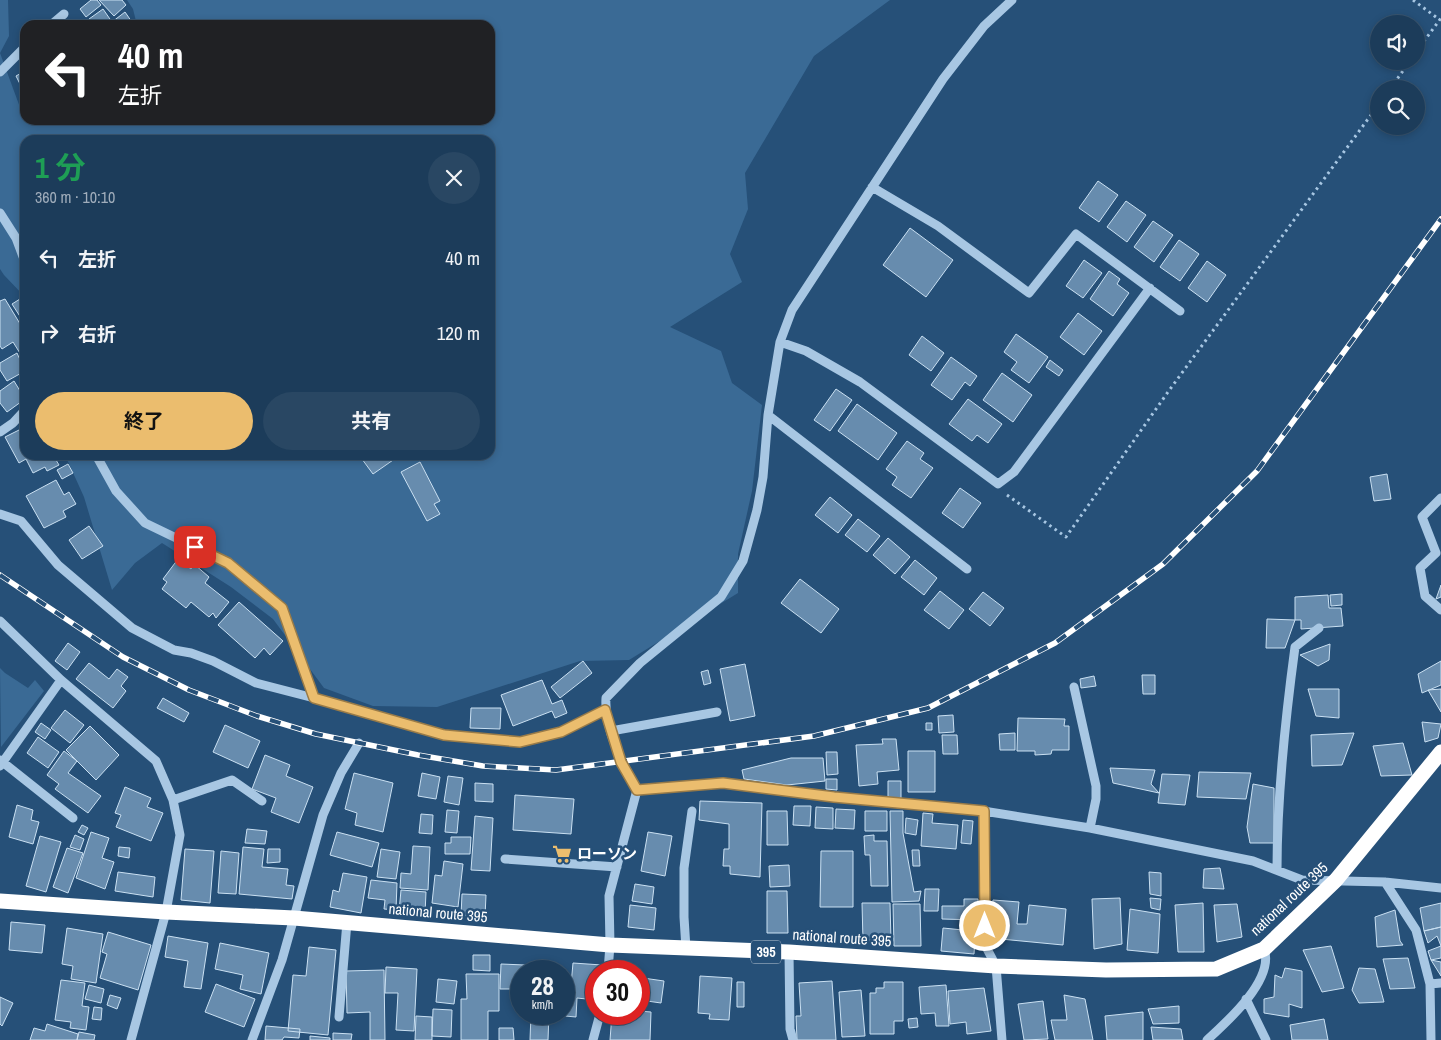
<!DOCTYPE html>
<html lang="ja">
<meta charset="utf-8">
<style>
body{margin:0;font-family:"Archivo Narrow","Noto Sans JP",sans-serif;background:#294763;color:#f1f3f6;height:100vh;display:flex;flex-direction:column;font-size:19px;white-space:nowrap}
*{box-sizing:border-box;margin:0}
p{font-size:16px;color:#a0adbb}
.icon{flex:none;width:28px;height:28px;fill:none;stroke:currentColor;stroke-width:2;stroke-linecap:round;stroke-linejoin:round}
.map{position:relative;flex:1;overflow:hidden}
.panel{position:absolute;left:20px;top:135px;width:475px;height:325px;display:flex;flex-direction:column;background:#1c3c5a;border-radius:15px;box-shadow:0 2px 8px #0003,0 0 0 1px #3a5670}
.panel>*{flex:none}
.top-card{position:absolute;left:20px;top:20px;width:475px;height:105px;border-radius:15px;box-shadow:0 2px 8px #0003,0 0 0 1px #3a5670;background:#202124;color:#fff;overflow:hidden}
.controls{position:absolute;left:1370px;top:15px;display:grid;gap:10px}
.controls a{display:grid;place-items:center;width:55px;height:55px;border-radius:50%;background:#1c3c5a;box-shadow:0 2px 8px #0003,0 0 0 1px #3a5670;font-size:25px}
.speed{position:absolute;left:510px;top:960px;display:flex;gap:10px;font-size:25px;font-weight:700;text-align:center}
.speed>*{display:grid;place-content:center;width:65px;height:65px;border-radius:50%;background:#1c3c5a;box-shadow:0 2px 8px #0003,0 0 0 1px #3a5670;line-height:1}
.speed small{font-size:12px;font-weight:400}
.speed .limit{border:8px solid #d22;background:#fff;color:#111}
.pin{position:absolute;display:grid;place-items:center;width:42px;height:42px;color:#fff;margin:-21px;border-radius:10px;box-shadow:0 2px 8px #0006}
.me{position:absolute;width:55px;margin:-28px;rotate:0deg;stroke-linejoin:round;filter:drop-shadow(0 0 4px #0008)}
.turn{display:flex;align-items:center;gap:18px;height:105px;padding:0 15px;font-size:22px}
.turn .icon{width:65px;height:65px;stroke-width:2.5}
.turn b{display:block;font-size:35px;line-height:42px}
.round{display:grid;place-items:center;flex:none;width:52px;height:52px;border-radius:26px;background:#294763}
.summary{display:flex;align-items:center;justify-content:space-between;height:85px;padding:0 15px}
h1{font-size:30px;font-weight:700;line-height:38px;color:#1e9e55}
.button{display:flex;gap:10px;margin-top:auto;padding:10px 15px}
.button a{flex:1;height:58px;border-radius:30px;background:#ebbd6e;color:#111;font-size:20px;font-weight:700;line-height:58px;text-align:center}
.button a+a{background:#294763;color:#f1f3f6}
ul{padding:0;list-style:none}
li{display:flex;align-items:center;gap:15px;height:75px;padding:0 15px}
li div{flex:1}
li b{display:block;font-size:19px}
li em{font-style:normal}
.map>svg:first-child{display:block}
.green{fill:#3a6a95}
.building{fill:#678cae;stroke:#cae0f2}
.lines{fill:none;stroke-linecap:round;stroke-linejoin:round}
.path{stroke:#a8c7e3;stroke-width:3;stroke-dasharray:2.5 4;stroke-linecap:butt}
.minor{stroke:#a8c7e3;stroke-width:9}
.highway{stroke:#fff;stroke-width:15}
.rail-casing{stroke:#fff;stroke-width:5.5}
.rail{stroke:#265078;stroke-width:4;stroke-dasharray:11;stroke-linecap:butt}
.route-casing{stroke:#997b48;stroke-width:12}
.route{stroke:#ebbd6e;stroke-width:9}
.labels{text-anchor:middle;stroke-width:5;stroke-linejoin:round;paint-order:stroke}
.shield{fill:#265078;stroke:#becad6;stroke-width:1}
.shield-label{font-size:14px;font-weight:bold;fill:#fff}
.poi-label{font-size:15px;font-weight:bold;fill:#fff;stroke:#265078;text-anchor:start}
.street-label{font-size:15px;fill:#fff;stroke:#265078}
</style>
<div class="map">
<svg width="1441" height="1040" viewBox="0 0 1441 1040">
<rect width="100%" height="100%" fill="#265078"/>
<path class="green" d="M0 0H8L9 36 0 53 25 121 490 120V25H137L133 9 127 0H890L814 56 745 173 748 209 730 254 742 282 670 327 721 351 732 383 762 405 752 491 738 554V593L629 660 580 661 437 707 373 706 324 688 273 619 231 587 162 543 135 563 112 590 84 497 65 455H490V140H25V297L4 275 0 269Z
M0 668 5 673 28 688 35 680 44 691 1 747Z"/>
<path class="building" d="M91 0H97L101 5 86 17 80 9Z
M99 0H122L126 5 114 16Z
M103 9 112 22 125 12 134 25H93L89 19Z
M25 71V94L16 76Z
M1098 181 1118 195 1099 222 1079 208Z
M1126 201 1146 215 1127 242 1107 227Z
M1153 221 1173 235 1154 262 1134 247Z
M910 228 953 260 926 297 883 265Z
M1179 240 1199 254 1180 281 1160 267Z
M1084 260 1102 273 1083 298 1066 286Z
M1207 261 1226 275 1207 302 1188 288Z
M1109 271 1120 279 1117 284 1129 293 1113 316 1090 299Z
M5 299 25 332V356L23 358 13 342 2 349 0 346V301Z
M20 299 25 305V315L21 318 12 304Z
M1078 313 1102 331 1084 355 1060 337Z
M1016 334 1048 357 1029 383 1011 370 1017 362 1004 352Z
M922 336 944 353 931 371 909 355Z
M17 353 25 371 7 381 0 370V363Z
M951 357 977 376 970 386 965 382 952 400 931 385Z
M1050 360 1063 370 1059 376 1046 367Z
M1002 373 1032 395 1013 422 983 400Z
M14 381 25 399 7 412 0 403V391Z
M836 389 852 400 830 431 814 420Z
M968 399 1002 424 988 443 977 435 972 441 949 424Z
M857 404 897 433 878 460 838 431Z
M25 427V455H45L46 457 53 455 59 465 47 471 45 467 33 473 26 459 19 463 5 437Z
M907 441 924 453 920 459 933 468 911 498 892 485 897 477 886 469Z
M359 455H394L396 458 373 474Z
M420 462 440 501 434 504 440 514 427 521 401 472Z
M68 464 73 473 62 479 57 470Z
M1387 474 1391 499 1374 501 1370 477Z
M56 480 64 495 69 492 76 504 63 511 66 517 44 528 26 496Z
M960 488 981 503 963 528 942 513Z
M830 497 852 515 838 533 815 515Z
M858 519 880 536 867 552 845 535Z
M89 526 103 546 82 559 69 540Z
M888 538 910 557 895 574 873 555Z
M178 559 191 569 194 564 209 577 205 583 229 602 216 618 213 613 209 617 191 602 186 608 162 589 167 582 163 579Z
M915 560 937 578 924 595 901 577Z
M800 579 839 609 821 633 781 603Z
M1441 585V597L1436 599Z
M940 591 964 610 949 629 924 610Z
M983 592 1004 608 990 626 969 609Z
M1342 594V605L1331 606 1330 595Z
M1328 595 1329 608H1341L1343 626 1301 629V620H1295V597Z
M239 602 283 641 270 655 264 648 255 658 218 625Z
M1267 619 1295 620 1285 648H1266Z
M68 643 80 652 67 670 55 661Z
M1330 644 1329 660 1318 666 1300 655Z
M583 661 592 673 560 698 551 687Z
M1441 661V685L1422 693 1418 674Z
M89 663 109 679 117 669 128 677 121 686 126 691 113 708 76 679Z
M745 664 755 716 730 721 720 669Z
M708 670 711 683 704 685 701 672Z
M1142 675H1155V694H1143Z
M1094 676 1096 686 1081 688 1080 679Z
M542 680 552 704 562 700 567 713 555 718 552 711 513 726 501 695Z
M1308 689H1339V718L1316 716Z
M1441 689V712L1428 690Z
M163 698 189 713 184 722 157 708Z
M471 708H501L500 729 470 728Z
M65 710 84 725 70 743 51 728Z
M953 715 954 732 939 733 938 716Z
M1018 718 1065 719 1064 726H1069V750H1052L1051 754 1035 755V751H1017Z
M1422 722 1441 724 1438 738 1425 742Z
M41 723 51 730 45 739 35 732Z
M926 723H932V730H926Z
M225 725 260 741 248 768 213 752Z
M90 726 119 755 96 780 66 750Z
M1015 733V750H1000L999 734Z
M1354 733 1342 765 1312 766 1311 735Z
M942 735H957L958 754H943Z
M38 737 59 752 48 768 27 753Z
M882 739H896L899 770 877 772 878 784 859 786 856 745 883 744Z
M1403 743 1412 775 1381 776 1373 746Z
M64 751 77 761 68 773 101 796 88 813 55 789 59 784 47 775Z
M908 751H935V792H908Z
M826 752H837L838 774 827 775Z
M265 755 290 765 286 776 313 787 299 823 271 812 276 798 252 789Z
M791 758H823L825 781 787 785 744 779 742 770Z
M1110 768 1155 770 1151 784 1159 793 1113 783Z
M1199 772 1251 773 1246 799 1197 797Z
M354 773 393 783 383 832 355 825 357 813 345 809Z
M422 773 440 777 436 799 418 796Z
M1162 774 1190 775 1185 805 1158 803Z
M448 776 463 778 459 805 444 802Z
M826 779H837V790L826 789Z
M888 781H901V798H888Z
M475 783 493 784V802L475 801Z
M1253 784 1274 788V843H1250L1247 827Z
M125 787 151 798 147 807 163 813 151 841 116 827 121 815 115 813Z
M515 795 574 799 571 834 513 830Z
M700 801 762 803 760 877 730 874V866H723L724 849H729V824L699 820Z
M17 805 33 810 31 820 39 822 33 844 9 837Z
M794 806H811L810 826 793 825Z
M816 807 833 808V829L815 828Z
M836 809 855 810 854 829 835 828Z
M447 810 459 811 457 833 445 832Z
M767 811H787L788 845H767Z
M865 811H887V831H865Z
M890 811H903V833L914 892 921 891 919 901 892 902Z
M923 813 933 814 932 823 958 825 956 849 921 846Z
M421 814 433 815 432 834 419 833Z
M475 816 493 818 490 871 471 870Z
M906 818 918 820 916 835 905 833Z
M963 820 973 821 971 844 961 843Z
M82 825 88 828 84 835 78 832Z
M247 829 267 831 265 844 245 843Z
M91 832 109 838 102 858 114 862 105 889 76 878Z
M337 832 379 843 372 867 330 855Z
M648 832 672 836 665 876 641 871Z
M75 835 84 839 80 850 70 847Z
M874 835V841H887L888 886H871L870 855H865L864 836Z
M40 836 61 842 46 892 26 886Z
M451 837H471L470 854H445V843H451Z
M413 846 430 847 428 890 400 888 401 873 411 874Z
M119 847 130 848 129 858 118 856Z
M243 847 264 849 262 867 288 869 286 885 294 886 292 899 239 894Z
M67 848 83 853 68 893 53 887Z
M185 849 214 851 210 903 181 900Z
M268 849H280V862L267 863Z
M381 849 400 852 396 879 377 877Z
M912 850H919L920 866H913Z
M221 851 239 853 236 894 218 893Z
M821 851H853V907H820Z
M444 861 463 864 458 907 432 903 435 875 442 876Z
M789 865 790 886 770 887 769 866Z
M1220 868 1224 889 1203 888 1204 869Z
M118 872 155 877 153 897 115 891Z
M1149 872 1161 873V896L1150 894Z
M343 873 367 877 361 913 330 907 333 890 339 892Z
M371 880 397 883 396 910 384 909 385 900 368 898Z
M635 884 654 887 652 904 632 901Z
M925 889H939L938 911H924Z
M401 890 426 892 425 914 399 912Z
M767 891H787L788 933H767Z
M462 894 486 895 485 917 461 916Z
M1120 898 1122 944 1094 949 1092 899Z
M1150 898 1161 899 1160 910 1151 908Z
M964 899H978V920L942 919V906H964Z
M993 900 1019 902 1017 924H1027L1029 905 1066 909 1063 945 990 938Z
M862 903H890L891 941H863Z
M1203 903 1204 952H1178L1175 905Z
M1441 903V927L1424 931 1420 908Z
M893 904H920L921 946H894Z
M1237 904 1242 937 1217 942 1214 905Z
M630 905 656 908 654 930 628 927Z
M1130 909 1160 914 1158 953 1127 950Z
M1395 910 1400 941 1403 945 1377 947 1375 917Z
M11 922 45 925 42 953 9 950Z
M963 922 976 924 974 954 941 951 943 928 963 930Z
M1441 927V958L1431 960 1428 951 1441 946 1437 936 1428 943 1424 931Z
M67 928 103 934 96 983 71 979 73 966 62 964Z
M108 932 151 945 138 990 100 978 107 954 102 952Z
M168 936 208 943 201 989 184 987 188 961 165 957Z
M220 943 269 953 261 994 240 989 243 975 215 969Z
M1331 946 1344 988 1322 992 1303 950Z
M309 947 336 950 328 1035 288 1031 293 975 306 976Z
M473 955H490V971L473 970Z
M1408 958 1415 988 1390 989 1383 959Z
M1431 960 1441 962V976Z
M573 963 602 965 601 971H596V1000L577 998 576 1017 565 1016 570 996Z
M501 964 525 965V971H521V989H500Z
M386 967 417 969 414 1031 396 1030 398 993H385Z
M1285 968 1302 971V1008L1289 1004V1017L1264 1013V999L1274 997 1275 975 1282 978Z
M1359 968 1375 969 1384 1002 1359 1003 1352 990Z
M384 970 385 1040H370V1012L347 1013 346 971Z
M466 974H499V1011H488V1040H461V999H467Z
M700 976 732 978 729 1020 709 1019 710 1014 698 1013Z
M643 978 664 981 661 1003 640 1000Z
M438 979 457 981 454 1004 436 1002Z
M564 979 566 980V1005L564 1004Z
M61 980 85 983 82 1006 89 1007 86 1030 70 1028 71 1022 55 1020Z
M832 981 836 1040H797L796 1016H801L799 983Z
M737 982H744V1007H737Z
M884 982H903V1021H894V1034H870V993H876V988H884Z
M216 984 255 999 244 1027 205 1012Z
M89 985 104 989 101 1003 85 999Z
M946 985 949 1026H936L935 1013 921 1014 919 987Z
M984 988 991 1031 967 1034 966 1022 950 1024 948 991Z
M861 990 865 1036 842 1037 839 992Z
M110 995 121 998 117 1009 107 1005Z
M1064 995 1085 999 1093 1040H1055L1051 1020H1067Z
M0 997 13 1003 2 1026 0 1024Z
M1043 1001 1048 1039 1024 1040 1018 1004Z
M1179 1006V1023L1153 1024 1148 1009Z
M94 1007 102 1008 101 1020 92 1019Z
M433 1009 452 1010 451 1037 432 1036Z
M639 1011 651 1012 650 1040H610L612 1014H639Z
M1143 1012V1040H1107L1105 1016Z
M531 1014H549L548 1040H530Z
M416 1016 432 1017V1040H415Z
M917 1018 918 1027 909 1028 908 1019Z
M1324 1019 1328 1040H1292L1290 1025Z
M47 1024 78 1034 77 1040H30L34 1028 45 1031Z
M266 1026 300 1029 299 1038 284 1037 282 1040H265Z
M1151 1027 1181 1029 1183 1040H1153Z
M499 1028H513L514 1040H499Z
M79 1032 95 1035 94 1040H77Z
M333 1033 352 1034 351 1040H333Z
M310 1036 330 1038V1040H310Z"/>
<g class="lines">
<path class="path" d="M1413 0 1440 20
M1416 52 1441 18
M1390 89 1410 61
M1007 495 1066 537 1168 392 1379 104"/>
<path class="minor" d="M51 25 64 14
M0 72 25 47
M872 187 938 226 1029 293 1076 234 1180 311
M0 213 16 238 25 262
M780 342 806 351 860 382 998 484 1014 472 1150 288
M768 415 967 569
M0 432 13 423 25 410
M96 455 116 491 145 523 228 563 282 608 314 698 444 735 520 742 561 732 605 710
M1441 498 1422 517 1436 553 1420 568 1425 596 1441 610
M0 514 21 521 58 565 132 628 174 650 191 653 213 661 256 683 314 698
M0 621 61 680 156 761 173 800 180 835 166 912 131 1040
M1074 687 1096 786V799L1090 828
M611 731 717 712
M0 760 73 818
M0 766 61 680
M637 790 723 783 834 797 977 810 1090 828 1253 861 1302 880 1385 882 1441 888
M173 800 232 780 262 801
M984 811 985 945 996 966 1002 1040
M505 859 617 867
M1277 870C1277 796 1285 721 1295 647L1319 628
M1385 882 1416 930 1430 984 1431 1040
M686 949 684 917V868L692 811
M789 952 790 1029 793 1040
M608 971 610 945 609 896 637 790C622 764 604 729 606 698L640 663 721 597 743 561 757 510 763 477 768 415 780 342 792 310 943 79 984 26 1012 0
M1430 984 1441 983
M1246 999 1266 1040
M339 1017 347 922
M252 1040 282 960 323 815 341 773 359 743
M593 1040 600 1014
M1207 1040C1228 1021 1275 979 1264 949"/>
<path class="highway" d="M0 901 166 912 294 918 610 945 789 952 996 966 1106 970 1216 969 1264 949 1336 880 1441 752"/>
<g class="rail-casing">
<path id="rail" d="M0 575 123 657 189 690 257 716 316 734 418 755 483 766 556 770 814 736 928 708 1055 643 1163 564 1257 471 1441 219"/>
</g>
<use href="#rail" class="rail"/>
</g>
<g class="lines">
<g class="route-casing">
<path id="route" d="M195 547 228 563 282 608 314 698 444 735 520 742 561 732 605 710 621 762 637 790 723 783 834 797 984 811 985 926"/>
</g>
<use href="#route" class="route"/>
</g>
<defs>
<g id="supermarket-bare" transform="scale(1.5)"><path d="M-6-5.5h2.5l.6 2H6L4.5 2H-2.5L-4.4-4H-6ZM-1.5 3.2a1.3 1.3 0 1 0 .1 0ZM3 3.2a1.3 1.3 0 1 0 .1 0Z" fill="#ebbd6e" stroke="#265078" stroke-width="2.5" paint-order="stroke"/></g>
</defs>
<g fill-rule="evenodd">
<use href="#supermarket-bare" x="562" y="854"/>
</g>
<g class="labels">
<rect class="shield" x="751" y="940.5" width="30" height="23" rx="4"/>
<g class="shield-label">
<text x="766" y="957">395</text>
</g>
<g class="poi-label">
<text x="577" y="859">ローソン</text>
</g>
<g class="street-label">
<text transform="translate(1289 899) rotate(-43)" y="5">national route 395</text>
<text transform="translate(438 913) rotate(5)" y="5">national route 395</text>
<text transform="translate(842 938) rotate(4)" y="5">national route 395</text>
</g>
</g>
</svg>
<div class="controls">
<a><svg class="icon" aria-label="sound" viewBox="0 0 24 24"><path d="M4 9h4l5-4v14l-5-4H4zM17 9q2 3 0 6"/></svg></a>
<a><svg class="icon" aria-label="search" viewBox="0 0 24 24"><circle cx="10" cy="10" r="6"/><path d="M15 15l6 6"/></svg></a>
</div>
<div class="speed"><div>28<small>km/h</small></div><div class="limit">30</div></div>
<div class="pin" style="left:195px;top:547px;background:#d93025"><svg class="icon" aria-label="arrive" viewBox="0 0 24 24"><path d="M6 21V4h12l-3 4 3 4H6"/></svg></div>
<svg class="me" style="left:985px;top:926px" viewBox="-20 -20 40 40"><circle r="17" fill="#ebbd6e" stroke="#fff" stroke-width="3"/><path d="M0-11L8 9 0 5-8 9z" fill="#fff"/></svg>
<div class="top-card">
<div class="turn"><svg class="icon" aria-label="left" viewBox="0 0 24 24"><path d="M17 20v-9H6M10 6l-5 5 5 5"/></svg><div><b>40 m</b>左折</div></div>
</div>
<section class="panel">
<div class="summary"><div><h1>1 分</h1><p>360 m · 10:10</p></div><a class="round"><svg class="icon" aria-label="close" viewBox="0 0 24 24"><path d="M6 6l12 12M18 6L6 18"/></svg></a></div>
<ul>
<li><svg class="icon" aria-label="left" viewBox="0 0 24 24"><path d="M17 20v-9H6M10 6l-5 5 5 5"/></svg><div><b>左折</b></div><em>40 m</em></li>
<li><svg class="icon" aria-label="right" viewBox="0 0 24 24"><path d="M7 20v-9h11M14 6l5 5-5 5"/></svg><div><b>右折</b></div><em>120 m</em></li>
</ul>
<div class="button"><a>終了</a><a>共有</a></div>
</section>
</div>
